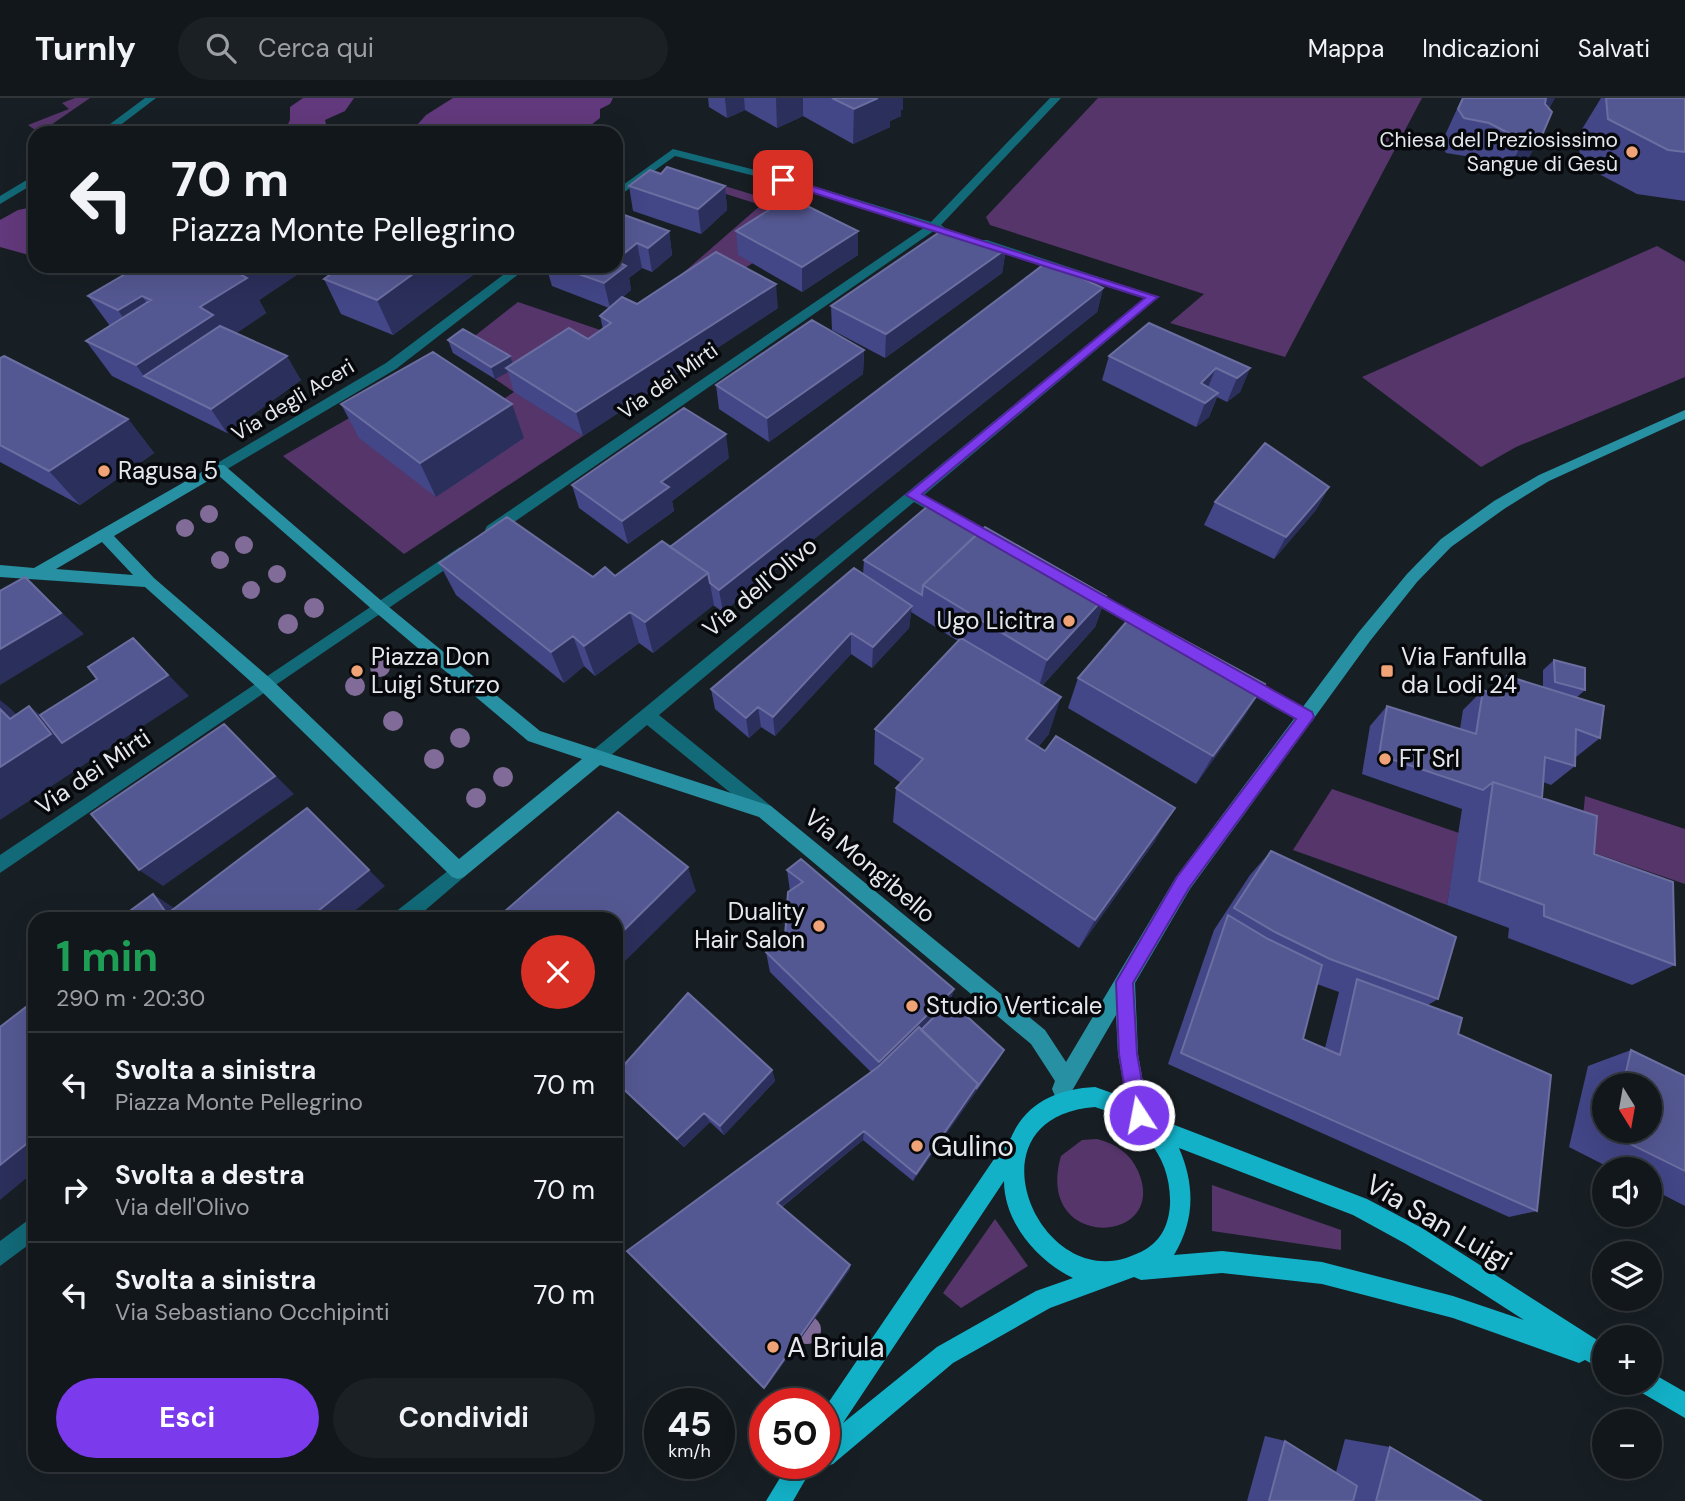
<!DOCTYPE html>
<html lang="it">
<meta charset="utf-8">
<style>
body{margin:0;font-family:"DM Sans",sans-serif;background:#1b2024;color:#f1f3f6;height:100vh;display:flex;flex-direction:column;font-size:26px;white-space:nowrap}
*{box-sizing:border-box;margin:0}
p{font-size:23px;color:#9c9fa3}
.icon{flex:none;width:38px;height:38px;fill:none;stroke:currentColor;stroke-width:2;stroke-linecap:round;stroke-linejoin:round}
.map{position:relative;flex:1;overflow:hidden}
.side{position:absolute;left:28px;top:814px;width:595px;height:560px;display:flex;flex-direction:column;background:#12171b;border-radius:21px;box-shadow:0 7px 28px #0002,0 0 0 2px #31363a}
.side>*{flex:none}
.banner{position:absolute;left:28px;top:28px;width:595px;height:147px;border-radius:21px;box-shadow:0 7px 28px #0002,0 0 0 2px #31363a;background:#12171b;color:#f1f3f6;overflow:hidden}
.needle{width:46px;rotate:169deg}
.tools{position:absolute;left:1592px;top:975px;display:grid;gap:14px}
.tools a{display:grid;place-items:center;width:70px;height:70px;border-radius:50%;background:#12171b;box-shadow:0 7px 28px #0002,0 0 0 2px #31363a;font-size:35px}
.speed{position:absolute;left:644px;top:1290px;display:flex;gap:14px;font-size:35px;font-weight:700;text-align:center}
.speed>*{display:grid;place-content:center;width:91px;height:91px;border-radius:50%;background:#12171b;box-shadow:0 7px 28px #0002,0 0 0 2px #31363a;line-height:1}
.speed small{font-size:18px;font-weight:400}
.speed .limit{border:10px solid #d22;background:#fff;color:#111}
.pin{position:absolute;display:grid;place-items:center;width:60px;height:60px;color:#fff;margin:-30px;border-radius:14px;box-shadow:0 4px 10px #0006}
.me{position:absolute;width:77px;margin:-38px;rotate:349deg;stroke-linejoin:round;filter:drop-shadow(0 0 5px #0008)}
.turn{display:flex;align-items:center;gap:24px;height:147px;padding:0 28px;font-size:32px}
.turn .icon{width:91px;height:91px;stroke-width:2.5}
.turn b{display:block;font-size:49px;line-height:60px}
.round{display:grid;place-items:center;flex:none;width:74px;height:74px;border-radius:37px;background:#1b2024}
.headline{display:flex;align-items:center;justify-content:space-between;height:119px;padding:0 28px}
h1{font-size:42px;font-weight:700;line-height:52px;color:#1e9e55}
.cta{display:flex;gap:14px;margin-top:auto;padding:14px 28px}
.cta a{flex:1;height:80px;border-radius:42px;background:#7c3aed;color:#fff;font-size:28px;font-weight:700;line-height:80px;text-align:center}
.cta a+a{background:#1b2024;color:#f1f3f6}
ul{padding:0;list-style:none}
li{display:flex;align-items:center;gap:21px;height:105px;padding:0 28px;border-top:2px solid #31363a}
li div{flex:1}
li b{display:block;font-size:26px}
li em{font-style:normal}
header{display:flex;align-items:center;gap:42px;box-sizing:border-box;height:98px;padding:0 35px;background:#12171b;border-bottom:2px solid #31363a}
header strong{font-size:33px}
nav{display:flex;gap:38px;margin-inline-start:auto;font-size:24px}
.search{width:490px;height:63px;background:#1b2024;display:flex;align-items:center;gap:18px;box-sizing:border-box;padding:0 24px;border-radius:38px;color:#9c9fa3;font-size:26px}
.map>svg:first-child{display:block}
.green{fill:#56356b}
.forest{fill:#62397c}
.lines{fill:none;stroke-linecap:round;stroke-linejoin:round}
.street{fill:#126977;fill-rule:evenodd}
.secondary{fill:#2790a2;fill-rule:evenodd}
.primary{fill:#13b1c8;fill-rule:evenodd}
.tree{fill:#816b98}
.wall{fill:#434687;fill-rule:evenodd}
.shaded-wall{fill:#2b2f5b}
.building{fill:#545892;stroke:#6b6ea0;stroke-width:2}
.route{fill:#7c3aed;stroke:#51269a;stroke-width:2}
.poi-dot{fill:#efa377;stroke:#06080b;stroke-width:2.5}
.labels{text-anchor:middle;stroke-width:7;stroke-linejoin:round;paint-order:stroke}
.far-poi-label{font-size:21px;fill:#e4e8ec;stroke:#06080b;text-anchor:end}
.far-street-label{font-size:21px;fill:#e4e8ec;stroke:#06080b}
.poi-label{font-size:24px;fill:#e4e8ec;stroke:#06080b;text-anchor:start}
.street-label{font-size:24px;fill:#e4e8ec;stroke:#06080b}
.near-poi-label{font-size:28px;fill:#e4e8ec;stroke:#06080b;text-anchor:start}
.near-street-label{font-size:28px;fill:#e4e8ec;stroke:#06080b}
</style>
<header>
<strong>Turnly</strong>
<div class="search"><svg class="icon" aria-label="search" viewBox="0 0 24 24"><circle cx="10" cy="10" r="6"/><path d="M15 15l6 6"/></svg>Cerca qui</div>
<nav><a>Mappa</a><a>Indicazioni</a><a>Salvati</a></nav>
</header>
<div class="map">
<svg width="1685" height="1403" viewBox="0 0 1685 1403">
<rect width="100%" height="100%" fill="#181f24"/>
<path class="green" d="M75 0H90L45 31 38 34 28 27 69 11 62 5Z
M1098 0H1422L1285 259 1170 225 1204 196 990 127 986 119Z
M682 75 807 113 739 157 753 165 737 175 628 223 761 107 675 80Z
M1657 148 1685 164V279L1516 349 1481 369 1362 279Z
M518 204 612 236 515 294 583 338 404 456 283 358 426 276 484 314 514 294 495 281 514 271 467 244Z
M1332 691 1459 735 1447 807 1293 752Z
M1585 698 1685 731V786L1580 750Z
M1097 1041C1116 1046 1130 1055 1138 1073 1171 1148 1033 1154 1061 1058L1082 1042Z
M1212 1087 1341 1132V1152L1212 1133Z
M995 1121 1028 1168 961 1210 943 1195Z"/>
<path class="forest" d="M303 0H354L345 13 325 22 327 31H357L381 35H284L290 22V9Z
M453 0H613L610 6 600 11V20L587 30 565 35H410L426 17Z
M33 109 35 156 29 157 0 149V122L18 112Z"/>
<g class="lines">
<path class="street" d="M145 0H156L110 35H98Z
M1050 0H1061L941 127 945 130 943 132H935L497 436H487L485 432 487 428 925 129 779 84 675 58 616 100V92L673 51 787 80 931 124Z
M35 77V85L0 106V98Z
M979 142H987L1159 199 924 397 1003 441 1005 445 1003 449H993L914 404 659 617 771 708 774 713 771 718 765 721 759 718 647 627 604 663 598 665 592 663 589 658 592 653 1144 200 979 146Z
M515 168H529L396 271 224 373H214V367L386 265Z
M460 449 467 454 465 458 0 775V757Z
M1084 487 1157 527 1159 531 1157 535H1145L1079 497 1076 493 1079 489Z
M1242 576 1312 614 1314 619 1312 624H1300L1236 588 1234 583 1236 578Z
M458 765 464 767 467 773 464 779 415 821H392L394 815Z
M35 1117V1142L0 1168V1143Z"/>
<path class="secondary" d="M1685 312V321L1549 383 1504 411 1451 449 1417 484 1370 543 1190 791 1135 885 1138 956 1149 1017 1146 1024 1139 1027 1132 1024 1129 1017 1118 956 1116 917 1069 998 1062 1001 1055 998 1052 991 1055 983 1031 946 759 719 600 667 464 779 458 781 452 779 259 591 145 489 0 479V467L34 470 214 367H224L384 505 540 633 771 708 1045 932 1066 964 1176 779 1358 535 1407 476 1441 441 1494 403 1539 377ZM218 377 374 513 528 643 582 661 459 761 271 581 154 480 114 438ZM102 444 133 477 56 471Z"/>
<path class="primary" d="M1095 989 1132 1002 1159 1021 1367 1101 1422 1130 1605 1247V1273L1585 1262 1579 1265 1453 1220 1322 1186 1222 1175 1141 1182 1134 1179 1050 1210 953 1265 833 1366 824 1369 815 1365 793 1403H766L789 1365H824V1311L1007 1042 1011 1040C1026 1004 1058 991 1095 989ZM1095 1009C1140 1023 1172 1057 1170 1107 1169 1121 1165 1135 1154 1145 1145 1153 1137 1156 1126 1160 1036 1189 966 1019 1095 1009ZM1179 1050 1353 1117 1406 1146 1524 1222 1453 1198 1322 1164 1222 1153 1174 1157C1195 1122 1195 1087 1179 1050ZM1004 1083C1004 1124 1037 1163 1073 1180L1036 1193 937 1249 843 1325Z
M1650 1274 1685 1294V1320L1637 1292 1633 1284H1650Z"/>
</g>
<g class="tree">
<circle cx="209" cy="416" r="9"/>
<circle cx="185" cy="430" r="9"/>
<circle cx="244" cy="447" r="9"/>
<circle cx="220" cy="462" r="9"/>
<circle cx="277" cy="476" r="9"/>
<circle cx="251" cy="492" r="9"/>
<circle cx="314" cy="510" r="10"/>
<circle cx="288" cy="526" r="10"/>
<circle cx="380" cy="569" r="10"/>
<circle cx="355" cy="588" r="10"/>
<circle cx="393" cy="623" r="10"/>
<circle cx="460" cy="640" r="10"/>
<circle cx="434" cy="661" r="10"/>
<circle cx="503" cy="679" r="10"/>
<circle cx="476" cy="700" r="10"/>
<circle cx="807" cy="1232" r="14"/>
</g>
<path class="wall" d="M708 0H903V12H901V18L890 23V29L853 46 803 18 777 30 745 12 727 20 709 9Z
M1462 0H1555L1549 10 1523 70 1504 78 1471 59 1446 55 1441 46Z
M1601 0H1685V103L1637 96 1580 66 1579 36Z
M661 76 725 88 727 112 701 136 633 113 629 88Z
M616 114 669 133 672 157 652 174 642 170 629 180 631 192 623 199 637 206 778 210 583 338 514 294 508 274 495 281 453 255 448 242 510 258 513 265 588 241 603 231 600 218 609 210 552 188 546 168H616Z
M736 133 858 157 802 194 738 157Z
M1006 151 1002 175 885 260 832 232 831 208Z
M189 168H310L259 202 266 215 236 235 301 282 227 335 112 278 86 243 110 228 88 198 180 174Z
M485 168 393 237 341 216 324 181Z
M1103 190 1097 214 723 514 713 507 653 555 639 545 595 578 584 568 564 585 456 497 439 465 593 479 615 478 670 449Z
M864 252 863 276 769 344 719 311 716 287Z
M1109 258 1250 270 1240 294 1227 304 1217 299 1209 319 1196 329 1102 282Z
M0 260 128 321 154 355 80 407 0 364Z
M341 306 524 340 436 399 359 340Z
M729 360 672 403 674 413 628 446 579 410 572 387Z
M1329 389 1316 412 1274 461 1204 427 1215 404Z
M977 436 1106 498 1095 529 1042 588 1049 636 1038 649 1155 743 1079 850 893 724 896 690 901 685 874 666 875 631 958 543 911 514 909 530 872 570 851 556 775 638 761 629 749 640 715 611 711 591 863 476 864 462Z
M1554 562 1585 592 1576 600 1600 640 1576 659H1575V668L1551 687 1543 684 1542 700 1594 756 1675 867 1632 887 1508 840 1509 830 1447 807 1462 711 1362 676 1370 628 1387 608 1460 631 1463 612 1483 592 1491 595 1507 578 1543 589V572Z
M1078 580 1246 616 1196 686 1068 610Z
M1271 753 1438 901 1428 907 1458 936 1537 1113 1509 1119 1168 966 1214 832 1250 777ZM1317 886 1339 894 1325 950 1303 941Z
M787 772 954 891 950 903 1001 958 913 1083 863 1042 782 1109 850 1171 767 1288 764 1290 627 1153 871 974 770 874 766 854 785 839 790 793Z
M1631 952 1685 978V1108L1650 1090V1071H1612L1569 1049 1588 968ZM1605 987H1650V1032H1605Z
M772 972 775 983 724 1037 710 1024 684 1049 616 985V976Z
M1265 1338 1285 1343 1336 1374 1345 1341 1390 1349 1481 1403H1247Z"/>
<path class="shaded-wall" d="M725 0H744L745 12 727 20Z
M776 0H803V18L777 30Z
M878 0H903V12H901V18L890 23V29L853 46 854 11Z
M1545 0H1555L1539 28Z
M1543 35 1523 70 1504 78 1524 43Z
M725 88 727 112 701 136 698 111Z
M669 133 672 157 652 174 648 150Z
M858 133V157L802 194V169Z
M637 145 642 170 629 180 631 192 610 210 604 185 616 162Z
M1006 151 1002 175 885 260 886 236Z
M238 168H310L259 202 266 215 228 241 144 278 136 267 200 209 233 172Z
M424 168H485L393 237 377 202Z
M776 186 778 210 583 338 576 314Z
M1103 190 1097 214 723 514 719 492Z
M142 198 166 233 142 248 118 212Z
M864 252 863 276 769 344 767 320Z
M287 258 301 282 227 335 211 311Z
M510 258 515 271 506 270 508 274 495 281 491 269Z
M1216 270 1206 294 1201 285Z
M1250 270 1240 294 1227 304 1237 280Z
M1218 295 1209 319 1196 329 1205 305Z
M512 306 524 340 436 399 420 365Z
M128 321 154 355 80 407 49 373Z
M726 336 729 360 672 403 674 413 628 446 622 423 661 384Z
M1329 389 1316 412 1274 461 1286 439Z
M708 475 714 507 653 555 645 524Z
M25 479 84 536 0 587V551Z
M1106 498 1095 529 1038 592 1047 562Z
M912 508 909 530 872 570 873 549Z
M630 514 639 545 595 578 584 548Z
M851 535V556L775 638 773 619Z
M573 538 584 568 564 585 551 554Z
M133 540 189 598 0 722V669L10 621 0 611V602L11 611 41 642 29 608 66 637Z
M1265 586 1246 616 1196 686 1213 658Z
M1061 599 1049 636 1015 676 1026 641Z
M758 609 761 629 749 640 746 620Z
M224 626 294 696 163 788 139 772Z
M1175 710 1155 743 1079 850 1095 822Z
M688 769 696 793 616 872V840Z
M369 772 385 788 345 821H308Z
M153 796 177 812 167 816Z
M954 891 948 909 877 980 879 964Z
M1004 952 1001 958 913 1083 916 1076 978 986Z
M772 972 775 983 724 1037 720 1028Z
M704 1015 710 1024 684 1049 677 1041Z
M864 1033 863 1042 780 1110 777 1105Z
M35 1039V1073L0 1102V1067Z
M850 1167V1171L767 1288 764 1290Z"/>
<path class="building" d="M832 0H878L854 11Z
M1463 0H1546L1545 6 1552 14 1543 35 1524 43 1489 25 1464 20 1458 11Z
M1606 0H1685V54L1668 52 1608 21Z
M667 69 725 88 698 111 629 88 650 72 661 76Z
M789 99 858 133 802 169 736 133Z
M616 114 669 133 648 150 637 145 616 162Z
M944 131 1006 151 886 236 831 208Z
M716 154 776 186 576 314 506 270 569 230 588 241 611 225 600 218 622 199 637 206Z
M616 163 626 168 604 185 556 168H616Z
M1047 164 1103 190 719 492 710 485 708 475 670 449Z
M139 168H166L180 174 189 168H238L233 172 247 180 200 209 213 217 136 267 86 243 151 202 142 198 118 212 88 198Z
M342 168H424L377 202 324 181Z
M812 222 864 252 767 320 716 287Z
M1149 225 1250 270 1237 280 1216 270 1201 285 1218 295 1205 305 1109 258Z
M220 228 287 258 211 311 144 278Z
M463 231 510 258 491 269 448 242Z
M433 254 512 306 420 365 341 306Z
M4 258 128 321 49 373 0 347V260Z
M684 310 726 336 661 384 669 389 622 423 572 387Z
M1265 345 1329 389 1286 439 1215 404Z
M928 408 977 436 923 487 922 497 864 462Z
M507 419 593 479 605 469 615 478 662 443 708 475 645 524 630 514 584 548 573 538 551 554 439 465Z
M985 429 1106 498 1047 562 923 487Z
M854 470 912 508 873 549 851 535 773 619 758 609 746 620 711 591Z
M25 479 61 515 0 551V493Z
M1134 515 1265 586 1213 658 1078 580Z
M133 540 168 577 62 645 40 617 97 581 88 569Z
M961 540 1061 599 1026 641 1045 653 1056 638 1175 710 1095 822 896 690 923 661 875 631Z
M1554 562 1585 570V592L1555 584Z
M1507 578 1604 608 1600 640 1576 631 1575 668 1545 659 1542 700 1493 684 1483 692 1379 657 1387 608 1476 636 1483 592 1502 599Z
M29 608 51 636 0 669V611L10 621Z
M224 626 275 678 139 772 91 716Z
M1493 684 1597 718 1594 756 1673 784 1675 867 1544 818V807L1479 783Z
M307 710 369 772 308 821H119L153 796 167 816Z
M618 714 688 769 616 840V821H496Z
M1271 753 1456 839 1438 901 1330 861 1275 834 1234 810Z
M801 761 954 891 879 964 766 854 785 839 788 794 803 784 787 772Z
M1228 817 1268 841 1322 867 1303 941 1340 957 1357 881 1462 920 1458 936 1551 977 1537 1113 1181 955Z
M688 895 772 972 720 1028 704 1015 677 1041 616 984V976Z
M35 902V1039L0 1067V929Z
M950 903 1004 952 976 991 978 986 921 932Z
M919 929 978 986 916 1076 864 1033 777 1105 850 1167 764 1290 627 1153 878 969Z
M1631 952 1685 978V1073L1612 1037 1613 1032H1650V987H1623Z
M1285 1343 1357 1388 1353 1403H1269Z
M1390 1349 1481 1403H1376Z"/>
<path class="route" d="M783 79 1158 199 922 396 1312 614 1314 619 1189 790 1133 885 1137 956 1148 1017 1145 1024 1139 1027 1132 1024 1129 1017 1119 956 1116 884 1177 779 1296 621 906 397 1145 200 779 84V80Z"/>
<g class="poi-dot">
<circle cx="1632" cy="54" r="7"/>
<circle cx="104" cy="373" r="7"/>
<circle cx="1069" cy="523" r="7"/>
<circle cx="357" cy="573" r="7"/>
<rect x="1380" y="566" width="14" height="14" rx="3.5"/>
<circle cx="1385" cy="661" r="7"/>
<circle cx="819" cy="828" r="7"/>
<circle cx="912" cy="908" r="7"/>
<circle cx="917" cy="1048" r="7"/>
<circle cx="773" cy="1249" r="7"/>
</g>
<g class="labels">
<g class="far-poi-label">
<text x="1618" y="49">Chiesa del Preziosissimo<tspan x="1618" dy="24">Sangue di Gesù</tspan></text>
</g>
<g class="far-street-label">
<text transform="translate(668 283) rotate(-35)" y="7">Via dei Mirti</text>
<text transform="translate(293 302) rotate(-31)" y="7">Via degli Aceri</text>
</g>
<g class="poi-label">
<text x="118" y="381">Ragusa 5</text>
<text x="1055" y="531" text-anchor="end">Ugo Licitra</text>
<text x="371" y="567">Piazza Don<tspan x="371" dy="28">Luigi Sturzo</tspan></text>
<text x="1401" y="567">Via Fanfulla<tspan x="1401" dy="28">da Lodi 24</tspan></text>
<text x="1399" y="669">FT Srl</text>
<text x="805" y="822" text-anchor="end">Duality<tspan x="805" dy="28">Hair Salon</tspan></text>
<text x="926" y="916">Studio Verticale</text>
</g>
<g class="street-label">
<text transform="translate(760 489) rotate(-40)" y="8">Via dell'Olivo</text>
<text transform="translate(93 674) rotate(-34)" y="8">Via dei Mirti</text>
<text transform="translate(870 768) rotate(40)" y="8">Via Mongibello</text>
</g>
<g class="near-poi-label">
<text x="931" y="1058">Gulino</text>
<text x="787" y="1259">A Briula</text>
</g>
<g class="near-street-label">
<text transform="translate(1439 1124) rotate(30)" y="10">Via San Luigi</text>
</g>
</g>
</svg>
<div class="tools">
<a><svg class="needle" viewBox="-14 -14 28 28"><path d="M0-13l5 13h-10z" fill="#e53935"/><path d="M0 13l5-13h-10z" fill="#9c9fa3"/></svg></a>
<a><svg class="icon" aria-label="sound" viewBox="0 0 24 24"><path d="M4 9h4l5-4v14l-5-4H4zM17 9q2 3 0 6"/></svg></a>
<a><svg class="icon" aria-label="layers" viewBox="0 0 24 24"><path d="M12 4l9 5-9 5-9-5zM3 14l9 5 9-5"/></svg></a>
<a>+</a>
<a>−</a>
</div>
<div class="speed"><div>45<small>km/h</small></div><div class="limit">50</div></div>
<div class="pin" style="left:783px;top:82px;background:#d93025"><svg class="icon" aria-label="arrive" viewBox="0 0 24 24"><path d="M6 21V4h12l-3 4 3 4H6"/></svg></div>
<svg class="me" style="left:1139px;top:1017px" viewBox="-20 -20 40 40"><circle r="17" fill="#7c3aed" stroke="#fff" stroke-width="3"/><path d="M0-11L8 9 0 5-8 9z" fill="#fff"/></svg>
<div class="banner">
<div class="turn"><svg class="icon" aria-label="left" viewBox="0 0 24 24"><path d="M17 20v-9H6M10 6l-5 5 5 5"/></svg><div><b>70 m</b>Piazza Monte Pellegrino</div></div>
</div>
<section class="side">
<div class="headline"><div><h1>1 min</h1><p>290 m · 20:30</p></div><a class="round" style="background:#d93025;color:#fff"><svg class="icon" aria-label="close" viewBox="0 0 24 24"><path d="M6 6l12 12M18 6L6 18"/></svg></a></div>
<ul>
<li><svg class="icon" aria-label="left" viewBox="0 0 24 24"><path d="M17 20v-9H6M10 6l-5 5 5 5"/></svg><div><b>Svolta a sinistra</b><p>Piazza Monte Pellegrino</p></div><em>70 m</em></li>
<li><svg class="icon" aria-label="right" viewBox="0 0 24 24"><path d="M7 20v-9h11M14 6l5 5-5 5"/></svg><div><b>Svolta a destra</b><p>Via dell'Olivo</p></div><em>70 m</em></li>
<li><svg class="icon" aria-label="left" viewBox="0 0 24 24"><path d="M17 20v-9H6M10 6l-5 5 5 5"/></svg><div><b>Svolta a sinistra</b><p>Via Sebastiano Occhipinti</p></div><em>70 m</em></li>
</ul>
<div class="cta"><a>Esci</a><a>Condividi</a></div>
</section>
</div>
